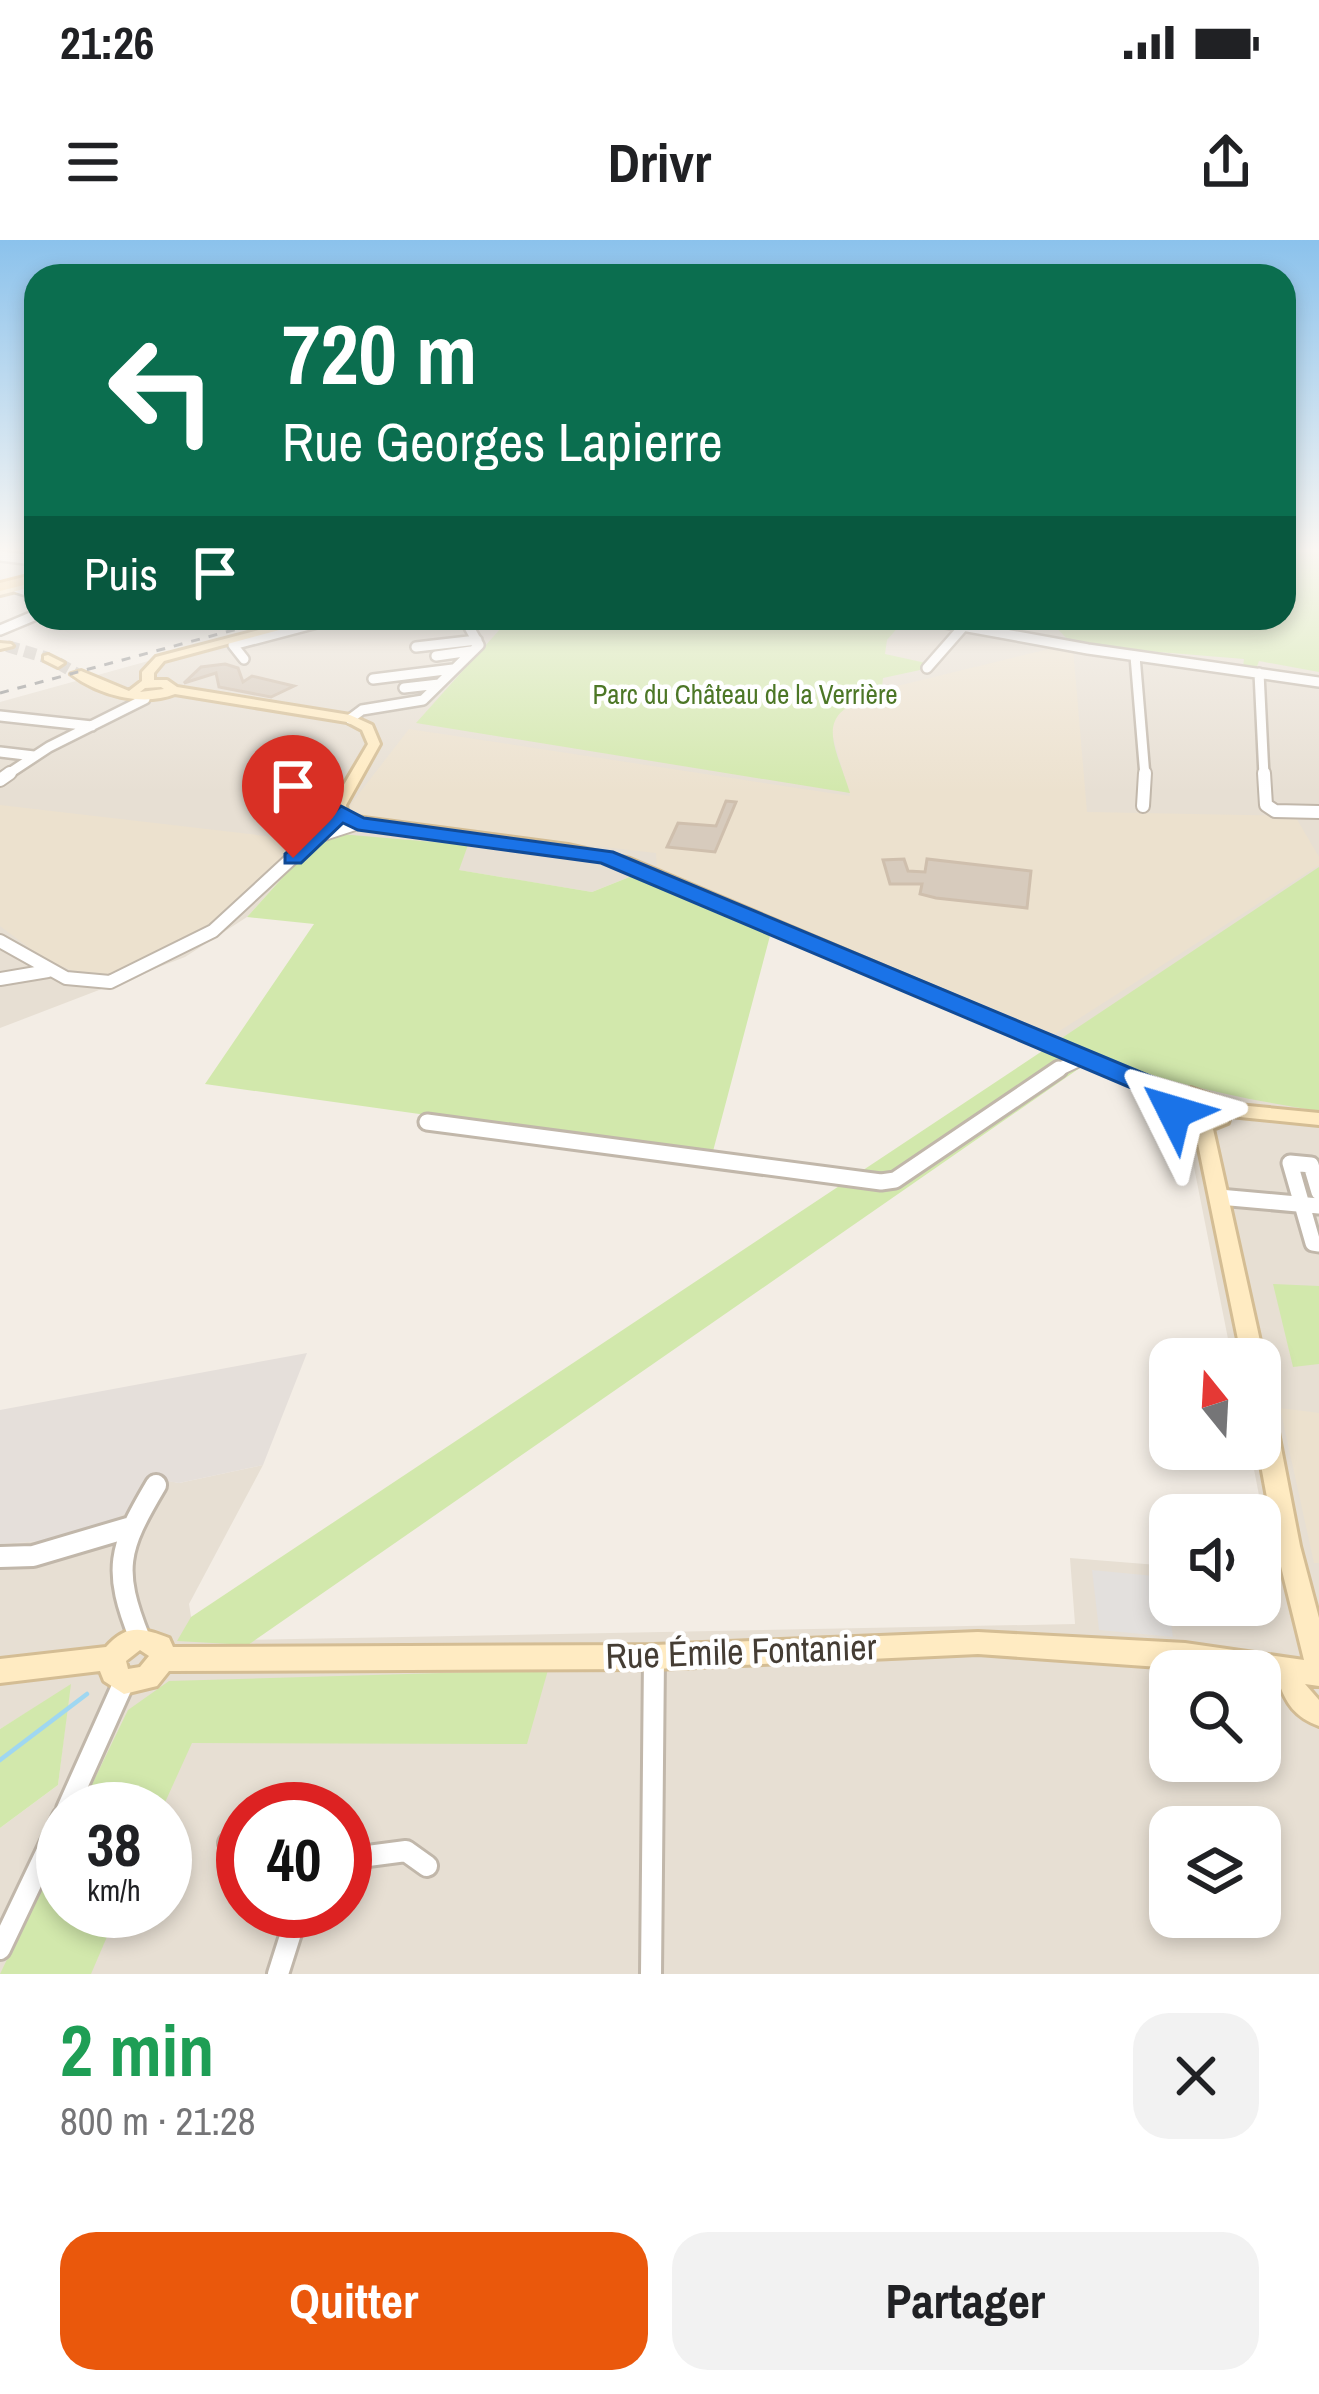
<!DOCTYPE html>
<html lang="fr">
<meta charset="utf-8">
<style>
body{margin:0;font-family:"Archivo Narrow",sans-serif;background:#f2f2f2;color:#202124;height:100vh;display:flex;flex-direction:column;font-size:45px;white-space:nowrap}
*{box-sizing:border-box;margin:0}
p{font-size:39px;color:#757577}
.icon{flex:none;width:66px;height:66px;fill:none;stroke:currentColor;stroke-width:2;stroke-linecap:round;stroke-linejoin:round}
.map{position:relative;height:1734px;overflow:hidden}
.sheet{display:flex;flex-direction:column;background:#fff;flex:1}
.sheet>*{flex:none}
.banner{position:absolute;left:24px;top:24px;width:1272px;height:366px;border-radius:36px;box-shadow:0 6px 18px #0003;background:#0b6e4f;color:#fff;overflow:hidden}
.needle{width:78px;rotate:342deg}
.controls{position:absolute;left:1149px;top:1098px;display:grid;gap:24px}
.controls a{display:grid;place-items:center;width:132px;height:132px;border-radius:24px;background:#fff;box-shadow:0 6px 18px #0003;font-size:60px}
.speed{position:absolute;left:36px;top:1542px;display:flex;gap:24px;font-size:60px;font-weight:700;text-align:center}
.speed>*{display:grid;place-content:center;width:156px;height:156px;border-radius:50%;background:#fff;box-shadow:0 6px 18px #0003;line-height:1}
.speed small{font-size:30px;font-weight:400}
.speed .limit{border:18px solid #d22;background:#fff;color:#111}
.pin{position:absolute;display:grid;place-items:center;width:102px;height:102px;color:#fff;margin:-123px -51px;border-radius:50% 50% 50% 0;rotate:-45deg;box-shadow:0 0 12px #0007}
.pin .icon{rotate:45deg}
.me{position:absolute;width:132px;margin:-66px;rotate:310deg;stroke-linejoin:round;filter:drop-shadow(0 0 9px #0008)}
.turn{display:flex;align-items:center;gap:42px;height:252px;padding:0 60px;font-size:54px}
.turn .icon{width:156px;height:156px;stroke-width:2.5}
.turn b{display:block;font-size:84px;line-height:102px}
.then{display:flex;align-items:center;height:114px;padding:0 60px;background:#0003;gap:24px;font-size:45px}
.round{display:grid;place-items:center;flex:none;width:126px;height:126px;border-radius:36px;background:#f2f2f2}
.head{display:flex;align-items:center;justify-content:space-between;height:204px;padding:0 60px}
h1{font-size:72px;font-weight:700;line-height:90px;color:#1e9e55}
.action{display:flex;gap:24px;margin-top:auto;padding:24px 60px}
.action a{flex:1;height:138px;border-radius:36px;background:#ea580c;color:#fff;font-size:48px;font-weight:700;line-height:138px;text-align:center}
.action a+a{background:#f2f2f2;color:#202124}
.status{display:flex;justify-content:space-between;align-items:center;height:84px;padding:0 60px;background:#fff;direction:ltr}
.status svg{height:33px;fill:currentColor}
header{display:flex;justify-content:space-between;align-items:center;height:156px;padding:0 60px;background:#fff;font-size:54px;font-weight:700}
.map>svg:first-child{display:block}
.residential{fill:#e7dfd3;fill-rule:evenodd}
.industrial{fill:#e5dfda}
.education{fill:#ece1ce}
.green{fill:#d2e8ac}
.parking{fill:#e3e0dd}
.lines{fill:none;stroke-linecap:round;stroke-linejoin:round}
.stream{stroke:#9fd7f1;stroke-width:4.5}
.building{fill:#d7cbbd;stroke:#cfbfad;stroke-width:3}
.secondary-tunnel{stroke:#d0cac2;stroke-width:12;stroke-dasharray:12 6;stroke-linecap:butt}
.street-far3-casing{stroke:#c1b7aa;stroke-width:14}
.street-far2-casing{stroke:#c1b7aa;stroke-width:16}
.street-far1-casing{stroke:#c1b7aa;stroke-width:21}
.street-casing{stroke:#c1b7aa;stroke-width:26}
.secondary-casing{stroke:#d4bd94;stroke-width:6}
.primary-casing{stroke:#e5b160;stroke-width:6}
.street-far3{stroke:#fff;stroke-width:9}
.street-far2{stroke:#fff;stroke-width:12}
.street-far1{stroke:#fff;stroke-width:15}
.street{stroke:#fff;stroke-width:20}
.secondary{fill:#ffebc2;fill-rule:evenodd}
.primary{fill:#ffd691;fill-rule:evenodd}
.rail{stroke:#959595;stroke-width:3;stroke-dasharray:9 9;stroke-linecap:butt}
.route{fill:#1a73e8;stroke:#114b97;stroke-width:3}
.labels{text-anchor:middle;stroke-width:9;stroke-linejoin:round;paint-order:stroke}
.far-park-label{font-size:27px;fill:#4d7727;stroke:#fff}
.near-street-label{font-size:36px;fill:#453d34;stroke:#fff}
</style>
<div class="status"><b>21:26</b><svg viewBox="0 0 49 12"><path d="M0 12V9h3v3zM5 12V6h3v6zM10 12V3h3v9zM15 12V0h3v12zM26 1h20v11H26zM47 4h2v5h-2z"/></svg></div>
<header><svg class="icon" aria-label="menu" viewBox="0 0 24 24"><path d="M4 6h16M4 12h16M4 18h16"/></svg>Drivr<svg class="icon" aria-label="share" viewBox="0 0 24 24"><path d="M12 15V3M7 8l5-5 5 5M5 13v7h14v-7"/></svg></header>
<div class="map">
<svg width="1319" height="1734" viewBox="0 0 1319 1734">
<rect width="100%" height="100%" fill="#f3ede5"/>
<path class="residential" d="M304 378H1055L1319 430V1734H0V1588L58 1545 70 1446 0 1489V1304L42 1301 154 1238 179 1243 263 1225 189 1364 195 1401 1075 1384 1070 1318 1170 1326V1365H1260V1332H1274L1250 1209H1260V1119H1232L1188 897 1159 876 1149 856 637 634 592 652 458 630 467 605H312L247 677 185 717 0 788V462ZM1170 1431H1260V1521H1170ZM63 1569H165V1671H63ZM243 1569H345V1671H243ZM1170 1587H1260V1677H1170Z"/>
<path class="industrial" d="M307 1113 263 1225 179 1243 154 1239 138 1267 102 1286 42 1301 0 1304V1170Z"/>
<path class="education" d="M1061 406 1073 408 1087 572 1295 576 1319 617V625L1050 797 657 630 656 613 420 586 357 576 347 569 409 489 850 556 831 490 838 472 880 454 881 450Z
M0 565 300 600 216 680 179 704 118 733 90 738 44 719 0 686Z
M1280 1168 1319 1173V1323H1314Z"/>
<path class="green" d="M1284 310H1319V432L1259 421 1256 429 1243 427 1244 419 1073 405 1047 378H1284Z
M510 378H906L887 400 885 414 926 423 920 430 883 438 881 454C811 472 833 499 850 553L416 483Z
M340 594 468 605 459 630 592 652 637 634 771 692 712 915 205 844 314 684 247 677 312 605Z
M1319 627V871C1242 859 1170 844 1097 816L248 1405 177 1401 191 1377Z
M1273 1044 1319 1046V1124L1293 1127Z
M548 1430 527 1504 192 1503 162 1569H80L128 1470 169 1441Z
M71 1444 58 1545 0 1588V1489Z
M63 1603V1671H118L91 1734H0Z"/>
<path class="parking" d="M1092 1330 1164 1337 1173 1397 1099 1390Z"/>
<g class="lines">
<path class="stream" d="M0 1520 87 1454"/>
</g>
<path class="building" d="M225 424 238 428 243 442 252 436 294 446 271 457 219 447 216 433 184 443 201 427Z
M726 561 736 562 715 612 667 607 678 583 716 586Z
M904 619 908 631 925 632 927 619 1031 631 1027 668 936 658 920 654 922 644H890L883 620Z"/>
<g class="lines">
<path class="secondary-tunnel" d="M7 406 48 418
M58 423 77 434"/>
<g class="street-far3-casing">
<path id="street-far3" d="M0 316 25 319 36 312
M17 348 36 354
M127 378H164
M918 378 1088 409 1319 442
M0 390 36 375
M416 407 477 400
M436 416 471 411
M1135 416 1145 536
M244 419 233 405 336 378
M927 428 963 387
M1259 433 1264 536
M373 439 453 429
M404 448 439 444
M0 476 92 486
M350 479 362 470 423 460 479 405 464 378
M0 512 34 516
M5 536 49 507 145 459"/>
</g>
<g class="street-far2-casing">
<path id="street-far2" d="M1264 533 1266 565 1275 571 1319 572
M0 540 10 533
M1143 566 1145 533
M321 595 358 583
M0 701 66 738 110 742 213 691 341 573
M0 739 48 731
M1053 832 1081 819"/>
</g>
<g class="street-far1-casing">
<path id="street-far1" d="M427 882 881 942 895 940 1059 829
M1319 952 1311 925 1290 923 1313 1003 1319 1004
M1219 957 1319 966"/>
</g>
<g class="street-casing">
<path id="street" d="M0 1317 33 1316 131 1287
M140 1399C112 1329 118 1309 156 1245
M67 1569 124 1442
M229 1603 243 1607
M345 1619 406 1611 427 1626
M0 1709 63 1577
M278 1734 298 1671
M651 1734 654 1417"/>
</g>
<g class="secondary-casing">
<path id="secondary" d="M36 340V346L0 355V349Z
M305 378H324L164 421 154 433V440H167L177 447 350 475 372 485 380 504 346 565 347 571 356 577 568 605 630 619 1180 852 1191 848 1225 860 1228 864 1319 873V885L1230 876 1228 883 1213 889 1264 1119 1261 1125 1260 1119H1242L1195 889 1172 881 1166 859 620 625 568 613 347 584 336 576 332 565 368 504 362 490 347 482 175 454C142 467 98 455 71 434L81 431 129 451 142 441V432L156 417ZM161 447 164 449 140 452 145 448ZM1191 860 1211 867 1212 876 1203 880 1186 873 1183 864Z
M0 403 11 404 13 406 0 409Z
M48 415 64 423 58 427 44 420V416Z
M1260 1147 1268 1150 1271 1156 1300 1306 1319 1378V1446L1305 1444 1319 1460V1486C1295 1477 1286 1464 1278 1440L1260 1437V1431H1215L978 1414 654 1429 169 1431 157 1446 124 1454 104 1441 100 1431 0 1443V1419L106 1407C127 1383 143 1388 169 1398L173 1407 654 1405 978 1392 1185 1403 1304 1420 1276 1306 1258 1209ZM140 1410 149 1416 140 1427 128 1429 126 1421Z"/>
</g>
<g class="primary-casing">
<path id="primary" d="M36 334V342L0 351V343Z"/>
</g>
<use href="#street-far3" class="street-far3"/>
<use href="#street-far2" class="street-far2"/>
<use href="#street-far1" class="street-far1"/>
<use href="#street" class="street"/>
<use href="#secondary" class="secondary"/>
<use href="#primary" class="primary"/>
<path class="rail" d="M0 453 278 378"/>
</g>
<linearGradient id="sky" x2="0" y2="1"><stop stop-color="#8bc2ec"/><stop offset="0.56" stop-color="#faf7f3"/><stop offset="1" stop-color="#faf7f3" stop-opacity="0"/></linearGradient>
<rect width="1319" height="553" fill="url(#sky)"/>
<path class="route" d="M341 566 364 578 613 612 1186 851 1190 857 1187 872 1174 880 1164 878 1162 861 601 623 358 590 343 583 301 623H285V614Z"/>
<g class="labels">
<g class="far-park-label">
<text x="745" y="464">Parc du Château de la Verrière</text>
</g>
<g class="near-street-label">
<text transform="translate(741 1411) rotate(-2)" y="13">Rue Émile Fontanier</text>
</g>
</g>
</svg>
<div class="controls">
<a><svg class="needle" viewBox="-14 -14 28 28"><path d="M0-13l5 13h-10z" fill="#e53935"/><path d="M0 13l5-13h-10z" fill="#757577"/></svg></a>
<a><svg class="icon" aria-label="sound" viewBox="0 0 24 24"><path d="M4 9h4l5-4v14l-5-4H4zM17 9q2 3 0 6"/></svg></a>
<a><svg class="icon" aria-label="search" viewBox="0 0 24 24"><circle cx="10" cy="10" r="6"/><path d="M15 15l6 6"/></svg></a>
<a><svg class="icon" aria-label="layers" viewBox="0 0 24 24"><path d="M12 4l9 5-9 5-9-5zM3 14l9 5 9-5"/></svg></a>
</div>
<div class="speed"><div>38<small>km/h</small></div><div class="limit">40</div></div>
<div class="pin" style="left:293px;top:618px;background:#d93025"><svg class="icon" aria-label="arrive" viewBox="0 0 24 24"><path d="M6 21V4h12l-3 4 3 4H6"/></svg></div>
<svg class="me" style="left:1174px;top:872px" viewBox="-20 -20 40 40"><path d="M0-17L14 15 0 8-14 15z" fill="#1a73e8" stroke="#fff" stroke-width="4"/></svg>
<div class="banner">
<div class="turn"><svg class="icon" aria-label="left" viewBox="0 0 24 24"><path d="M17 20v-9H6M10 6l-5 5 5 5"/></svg><div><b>720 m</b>Rue Georges Lapierre</div></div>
<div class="then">Puis<svg class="icon" aria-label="arrive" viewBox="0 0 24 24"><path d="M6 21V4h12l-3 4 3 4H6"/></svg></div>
</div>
</div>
<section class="sheet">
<div class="head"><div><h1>2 min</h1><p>800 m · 21:28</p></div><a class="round"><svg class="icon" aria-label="close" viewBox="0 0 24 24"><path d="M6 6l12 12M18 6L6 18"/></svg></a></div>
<div class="action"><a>Quitter</a><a>Partager</a></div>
</section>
